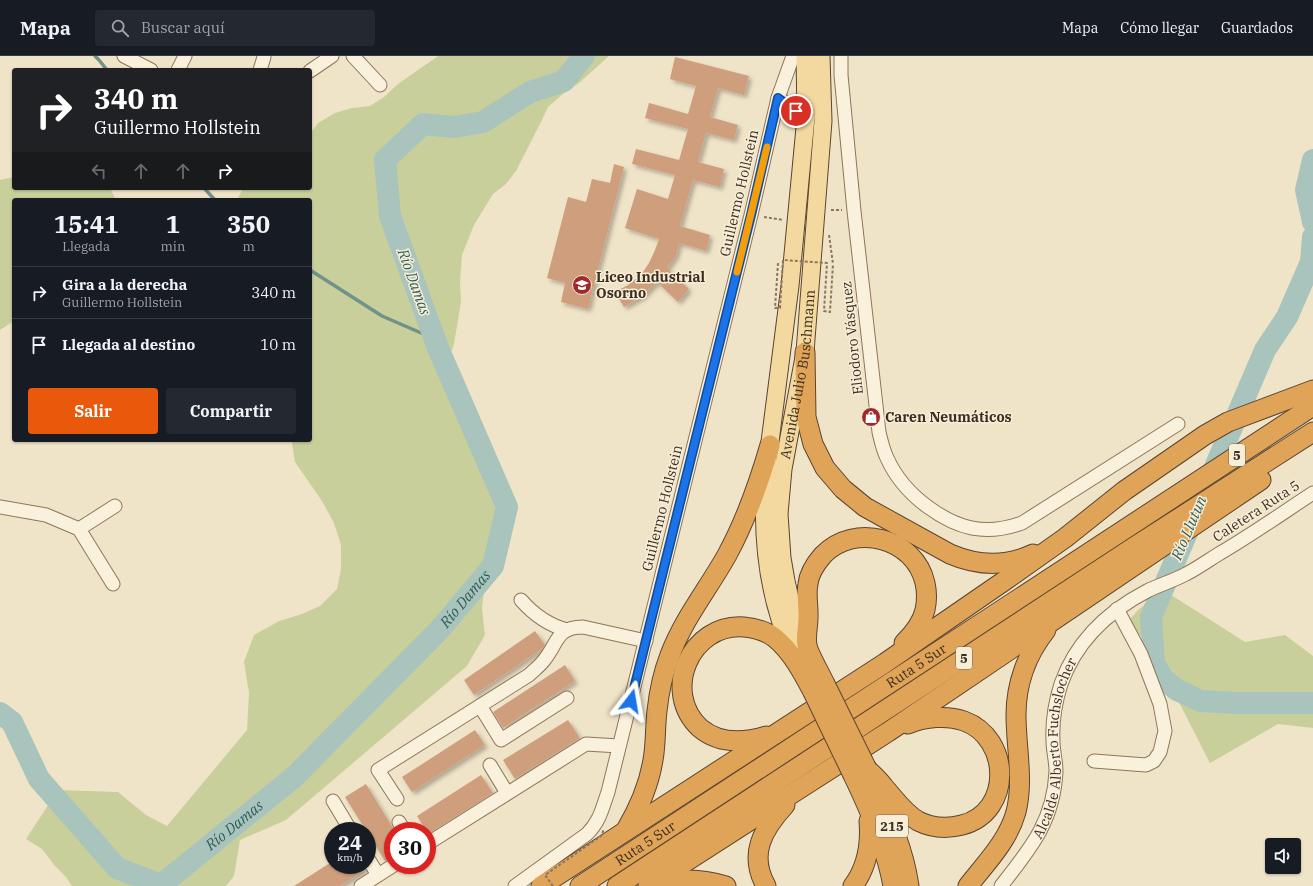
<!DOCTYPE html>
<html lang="es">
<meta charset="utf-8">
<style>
body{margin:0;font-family:"IBM Plex Serif",serif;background:#242831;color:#f1f3f6;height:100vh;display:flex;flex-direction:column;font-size:15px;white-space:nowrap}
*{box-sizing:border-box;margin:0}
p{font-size:13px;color:#9ea1a6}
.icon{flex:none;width:22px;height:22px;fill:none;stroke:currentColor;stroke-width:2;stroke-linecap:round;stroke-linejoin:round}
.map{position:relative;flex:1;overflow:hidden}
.side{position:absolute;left:12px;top:142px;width:300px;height:244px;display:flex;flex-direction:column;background:#171b24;border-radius:4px;box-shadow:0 1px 3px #0004}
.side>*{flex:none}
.hud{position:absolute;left:12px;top:12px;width:300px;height:122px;border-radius:4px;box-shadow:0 1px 3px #0004;background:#202124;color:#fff;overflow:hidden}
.tools{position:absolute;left:1265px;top:782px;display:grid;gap:8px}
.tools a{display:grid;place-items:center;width:36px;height:36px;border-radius:4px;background:#171b24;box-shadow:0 1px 3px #0004;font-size:20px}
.speed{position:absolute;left:324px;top:766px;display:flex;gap:8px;font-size:20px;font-weight:700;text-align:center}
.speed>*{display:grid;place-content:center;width:52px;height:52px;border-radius:50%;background:#171b24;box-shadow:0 1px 3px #0004;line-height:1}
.speed small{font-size:10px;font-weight:400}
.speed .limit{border:6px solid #d22;background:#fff;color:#111}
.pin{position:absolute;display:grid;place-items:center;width:34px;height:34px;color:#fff;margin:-17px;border:2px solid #fff;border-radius:50%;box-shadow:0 1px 4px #0007}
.me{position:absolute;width:44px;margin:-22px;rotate:14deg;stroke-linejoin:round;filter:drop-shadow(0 0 3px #0008)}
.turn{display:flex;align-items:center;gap:14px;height:84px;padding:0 16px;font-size:18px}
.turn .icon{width:52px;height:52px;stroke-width:2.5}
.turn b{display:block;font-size:28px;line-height:34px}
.lanes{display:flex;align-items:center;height:38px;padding:0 16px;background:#0003;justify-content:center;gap:20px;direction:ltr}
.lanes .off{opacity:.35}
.eta{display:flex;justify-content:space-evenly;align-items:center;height:68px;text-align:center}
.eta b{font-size:24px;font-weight:700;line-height:28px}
.action{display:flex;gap:8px;margin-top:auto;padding:8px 16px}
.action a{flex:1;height:46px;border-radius:4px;background:#ea580c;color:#fff;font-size:16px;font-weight:700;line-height:46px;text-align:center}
.action a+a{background:#242831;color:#f1f3f6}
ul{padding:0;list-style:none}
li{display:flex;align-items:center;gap:12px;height:52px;padding:0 16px;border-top:1px solid #363941}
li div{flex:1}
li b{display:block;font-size:15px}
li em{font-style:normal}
header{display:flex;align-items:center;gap:24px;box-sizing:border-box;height:56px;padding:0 20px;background:#171b24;border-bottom:1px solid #363941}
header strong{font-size:19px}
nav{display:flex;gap:22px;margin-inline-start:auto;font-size:14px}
.search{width:280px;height:36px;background:#242831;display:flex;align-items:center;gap:10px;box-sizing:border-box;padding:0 14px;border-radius:4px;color:#9ea1a6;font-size:15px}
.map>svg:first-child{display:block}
.green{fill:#c9cf9b}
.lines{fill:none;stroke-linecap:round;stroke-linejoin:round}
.stream{stroke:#6f938a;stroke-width:3.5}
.river{stroke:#a9c4bc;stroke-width:22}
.building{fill:#cf9f7d;filter:url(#shadow)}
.minor-casing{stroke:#8d765c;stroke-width:15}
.major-casing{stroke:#5b4430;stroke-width:19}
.highway-casing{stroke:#5b4430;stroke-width:21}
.path{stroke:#8d765c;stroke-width:2;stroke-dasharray:3 2;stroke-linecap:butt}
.minor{stroke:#faf1dc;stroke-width:13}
.major{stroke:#f3d9a0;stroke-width:17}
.highway{stroke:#e0a458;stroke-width:19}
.highway-bridge-casing{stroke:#5b4430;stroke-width:21;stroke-linecap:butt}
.path-bridge{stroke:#8d765c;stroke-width:2;stroke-dasharray:3 2;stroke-linecap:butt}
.highway-bridge{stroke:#e0a458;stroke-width:19}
.route-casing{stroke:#114b97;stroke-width:10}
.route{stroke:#1a73e8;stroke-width:7}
.slow{stroke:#f59e0b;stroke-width:7}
.labels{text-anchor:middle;stroke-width:3;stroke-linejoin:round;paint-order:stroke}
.shield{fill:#f7eed8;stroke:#756857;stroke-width:1}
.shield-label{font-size:13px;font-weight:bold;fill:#3d2e20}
.street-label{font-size:14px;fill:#3d2e20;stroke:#f7eed8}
.poi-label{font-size:14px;font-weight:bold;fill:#3d2e20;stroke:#f7eed8;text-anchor:start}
.water-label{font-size:15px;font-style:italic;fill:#2f5d5a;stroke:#f7eed8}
</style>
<header>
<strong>Mapa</strong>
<div class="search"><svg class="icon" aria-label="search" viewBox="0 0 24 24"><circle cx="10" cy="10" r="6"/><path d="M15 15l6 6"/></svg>Buscar aquí</div>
<nav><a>Mapa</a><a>Cómo llegar</a><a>Guardados</a></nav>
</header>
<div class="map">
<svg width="1313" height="830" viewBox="0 0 1313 830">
<defs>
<filter id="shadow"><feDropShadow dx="3" dy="3" stdDeviation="2" flood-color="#0004"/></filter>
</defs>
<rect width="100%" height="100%" fill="#f0e4c8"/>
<path class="green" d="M438 0H609L579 27 564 37 548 51 542 64 516 115 506 128 493 138 474 169 462 199 460 226 461 246 454 288 448 306 447 320 464 360 479 383 487 402 492 425 494 446 497 462V487L493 511 484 535 482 553 485 579 467 610 286 764 240 784 234 820 226 830H72L66 821 55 810 42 793 26 783 58 734 118 736 146 759 167 770 247 674 249 637 244 606 254 579 279 565 302 558 320 550 337 533 341 513V489L334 467 322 445 295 406 292 387 293 384H310V338L312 307 310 301V144H237L243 132H310V78L318 67 335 57 352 52 370 50 384 41 398 28Z
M14 121V132H110L116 144H14V265L0 274V124Z
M1165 535 1245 586 1285 579 1313 600V672L1278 668 1210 707 1146 582 1122 572 1139 553Z"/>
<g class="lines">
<path class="stream" d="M95 0 99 4 107 14
M204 132 215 144
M310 214 382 260 435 283"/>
<g class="river">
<path d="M1313 104 1306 134 1313 166"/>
<path d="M1313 181 1311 206 1287 261 1265 294 1151 561 1154 607 1163 623 1177 634 1201 645 1237 647H1313"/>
<path id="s1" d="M0 657 12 666 39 723 117 812 161 829 294 721 441 572 493 510 507 451 438 292 390 160 385 104 423 68 454 71 483 66 530 36 564 25 584 0"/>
</g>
</g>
<path class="building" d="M675 1 749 20 744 39 718 32 710 61 738 69 734 84 706 77 698 106 724 113 720 131 693 124 680 170 710 179 706 195 679 187 676 200 667 212 689 233 678 246 657 226 643 240 624 251 615 236 628 229 641 219 649 207 655 194 659 183 625 172 637 133 668 143 675 119 632 108 636 93 679 104 688 73 645 62 649 47 688 58 696 30 670 23Z
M614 108 624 111 588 253 561 246 565 227 547 222 568 141 586 146 592 123 610 127Z
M535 575 545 589 543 592 474 639 464 624Z
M565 609 575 625 503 672 493 656Z
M568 664 580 682 515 723 503 704Z
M475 674 485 689 412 736 402 721Z
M481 719 493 737 428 778 417 760Z
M366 728 393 772V801L385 805 345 741Z
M333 805V809H363L365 814 340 830H294Z"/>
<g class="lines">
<g class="minor-casing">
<g id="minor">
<path d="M124 0 151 14"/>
<path d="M353 0 380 29"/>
<path d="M841 0V19L854 155 879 376C881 385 883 394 887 402 896 422 910 438 928 451 958 473 985 480 1022 467L1178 368"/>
<path d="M178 14 185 0"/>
<path d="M260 14 264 1"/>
<path d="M310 15 332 0"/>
<path d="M778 42 806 61"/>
<path d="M0 451 46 459 79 473 113 528"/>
<path d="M79 473 115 450"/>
<path d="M521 544C534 559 548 569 567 574"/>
<path d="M480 650 501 684 567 642"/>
<path d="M1094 705 1146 709 1154 705 1160 696 1165 675 1160 648 1141 598 1117 553"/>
<path d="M490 709 507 737"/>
<path d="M397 743 378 714 529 619C534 614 541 609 545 603 558 587 556 571 583 571L646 585"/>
<path d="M333 745 351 775"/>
<path d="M399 766 404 775"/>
<path d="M427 788 586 688 619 690"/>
<path d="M367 801 378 819"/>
<path d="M361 830 394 809"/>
<path d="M515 830 587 778C600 765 602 753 608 736L751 159 778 42 793 0"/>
<path id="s2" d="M1001 830C1030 793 1054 765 1056 715 1056 705 1053 695 1053 685 1052 666 1055 647 1061 628 1076 585 1107 556 1147 535 1159 529 1173 525 1186 518 1196 513 1206 506 1217 499 1250 480 1281 458 1313 437"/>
</g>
</g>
<g class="major-casing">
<g id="major">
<path id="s3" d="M807 590 791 547 786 525 782 502 779 458 783 413 805 296 823 65 821 0"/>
<path d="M794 599C767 542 761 479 766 417L790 230 806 61 805 0"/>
</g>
</g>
<g class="highway-casing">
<g id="highway">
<path d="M805 296 806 361 813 388 825 412 843 433 865 451 950 498C978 510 1006 511 1033 498"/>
<path d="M825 628C821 619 808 597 807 589 805 579 809 567 808 556 808 547 806 537 808 528 809 517 816 507 823 499 855 466 915 482 925 527 927 536 927 545 925 554 922 567 913 578 904 587"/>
<path d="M766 680C743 687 719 688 700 672 661 636 690 567 744 571 755 572 766 575 775 582 792 596 803 617 813 636"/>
<path d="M867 713C873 719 879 724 884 731 895 743 903 756 918 765 932 772 947 773 962 769 1013 756 1011 682 964 665 947 659 925 661 908 668"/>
<path d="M853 719C870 754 886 791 893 830"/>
<path d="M875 731C890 762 904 795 909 830"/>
<path d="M626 774C639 752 649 729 653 704 656 688 655 671 657 655 659 636 663 617 670 599 684 562 708 533 727 499 746 464 759 427 770 389"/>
<path d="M657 828C680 822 704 823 726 830"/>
<path d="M541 830 885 607 1007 523 1065 482 1124 435 1205 379 1228 366 1313 334"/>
<path id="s4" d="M580 830 1313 350"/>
<path d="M617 830 1134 491 1313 376"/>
<path d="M648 830 888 676 1261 424"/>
<path d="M766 830C748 798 763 773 785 749"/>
<path d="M853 830C867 811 871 788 869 765"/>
<path d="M968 830C986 807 1008 785 1016 756 1024 724 1016 692 1016 659 1016 628 1027 598 1046 574"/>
</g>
</g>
<path class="path" d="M831 154H842
M764 161 783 164
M829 179 833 208"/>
<use href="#minor" class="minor"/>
<use href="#major" class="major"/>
<use href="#highway" class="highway"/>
<g class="highway-bridge-casing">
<path id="highway-bridge" d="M825 628 867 713
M813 636 853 719"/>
</g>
<path class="path-bridge" d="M778 207 775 252H780L783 204 827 207 824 255 830 256 833 208
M553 830 545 819 601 780 604 773"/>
<use href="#highway-bridge" class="highway-bridge"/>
</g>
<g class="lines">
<g class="route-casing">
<path id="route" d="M631 645 751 159 778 42 796 55"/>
</g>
<use href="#route" class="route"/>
<path class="slow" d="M737 216 767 91"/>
</g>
<defs>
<g id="school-disc" transform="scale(1)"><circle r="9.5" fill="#9e2a2b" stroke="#f7eed8"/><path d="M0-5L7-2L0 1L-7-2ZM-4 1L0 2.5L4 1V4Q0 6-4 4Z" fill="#fff"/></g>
<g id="shop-disc" transform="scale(1)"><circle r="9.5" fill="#9e2a2b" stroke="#f7eed8"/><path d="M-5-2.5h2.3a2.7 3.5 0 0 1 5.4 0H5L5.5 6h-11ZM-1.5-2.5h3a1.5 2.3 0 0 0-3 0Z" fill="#fff"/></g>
</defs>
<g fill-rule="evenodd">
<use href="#school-disc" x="582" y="229"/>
<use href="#shop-disc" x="871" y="361"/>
</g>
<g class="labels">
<g class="shield">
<rect x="1229" y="388" width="16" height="22" rx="3"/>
<rect x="956" y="591" width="16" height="22" rx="3"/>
<rect x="876" y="759" width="32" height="22" rx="3"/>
</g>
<g class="shield-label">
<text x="1237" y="404">5</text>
<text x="964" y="607">5</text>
<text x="892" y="775">215</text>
</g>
<g class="street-label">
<text transform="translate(739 137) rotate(-77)" y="5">Guillermo Hollstein</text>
<text transform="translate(852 282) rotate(-96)" y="5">Eliodoro Vásquez</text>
<text dy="5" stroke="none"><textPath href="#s3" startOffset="277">Avenida Julio Buschmann</textPath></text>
<text transform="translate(662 452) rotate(-76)" y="5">Guillermo Hollstein</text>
<text transform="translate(1256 455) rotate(-33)" y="5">Caletera Ruta 5</text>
<text dy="5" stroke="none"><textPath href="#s4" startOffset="402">Ruta 5 Sur</textPath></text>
<text dy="5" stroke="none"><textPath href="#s2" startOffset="153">Alcalde Alberto Fuchslocher</textPath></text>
<text dy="5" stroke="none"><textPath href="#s4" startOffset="78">Ruta 5 Sur</textPath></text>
</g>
<g class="poi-label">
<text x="596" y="226">Liceo Industrial<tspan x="596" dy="16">Osorno</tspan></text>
<text x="885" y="366">Caren Neumáticos</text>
</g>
<g class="water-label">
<text transform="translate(414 226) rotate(70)" y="5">Río Damas</text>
<text transform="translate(1189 472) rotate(-67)" y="5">Río Llutun</text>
<text dy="5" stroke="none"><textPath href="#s1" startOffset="662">Río Damas</textPath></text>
<text dy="5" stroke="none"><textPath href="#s1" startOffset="338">Río Damas</textPath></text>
</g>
</g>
</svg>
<div class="tools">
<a><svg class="icon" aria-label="sound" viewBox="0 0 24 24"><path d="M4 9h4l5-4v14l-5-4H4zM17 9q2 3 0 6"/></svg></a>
</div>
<div class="speed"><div>24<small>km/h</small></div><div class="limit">30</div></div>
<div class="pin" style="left:796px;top:55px;background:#d93025"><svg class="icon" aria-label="arrive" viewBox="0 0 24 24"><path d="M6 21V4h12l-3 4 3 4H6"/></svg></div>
<svg class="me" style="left:631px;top:645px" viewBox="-20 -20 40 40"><path d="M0-17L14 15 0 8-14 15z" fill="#1a73e8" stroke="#fff" stroke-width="4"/></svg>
<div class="hud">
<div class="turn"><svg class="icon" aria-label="right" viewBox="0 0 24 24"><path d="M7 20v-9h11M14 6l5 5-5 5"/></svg><div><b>340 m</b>Guillermo Hollstein</div></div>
<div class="lanes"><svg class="icon off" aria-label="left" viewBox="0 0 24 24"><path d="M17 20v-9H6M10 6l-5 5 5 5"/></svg><svg class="icon off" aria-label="ahead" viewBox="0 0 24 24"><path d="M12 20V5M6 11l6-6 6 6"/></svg><svg class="icon off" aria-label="ahead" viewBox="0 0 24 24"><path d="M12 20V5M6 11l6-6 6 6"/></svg><svg class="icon" aria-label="right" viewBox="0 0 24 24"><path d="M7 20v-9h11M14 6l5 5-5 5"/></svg></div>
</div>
<section class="side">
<div class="eta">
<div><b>15:41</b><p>Llegada</p></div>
<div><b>1</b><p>min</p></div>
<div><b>350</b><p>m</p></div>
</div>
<ul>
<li><svg class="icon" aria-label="right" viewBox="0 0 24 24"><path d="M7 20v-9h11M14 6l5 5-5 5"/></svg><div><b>Gira a la derecha</b><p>Guillermo Hollstein</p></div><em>340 m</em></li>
<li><svg class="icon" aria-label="arrive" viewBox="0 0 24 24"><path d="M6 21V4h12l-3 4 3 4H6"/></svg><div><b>Llegada al destino</b></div><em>10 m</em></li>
</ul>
<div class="action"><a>Salir</a><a>Compartir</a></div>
</section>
</div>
